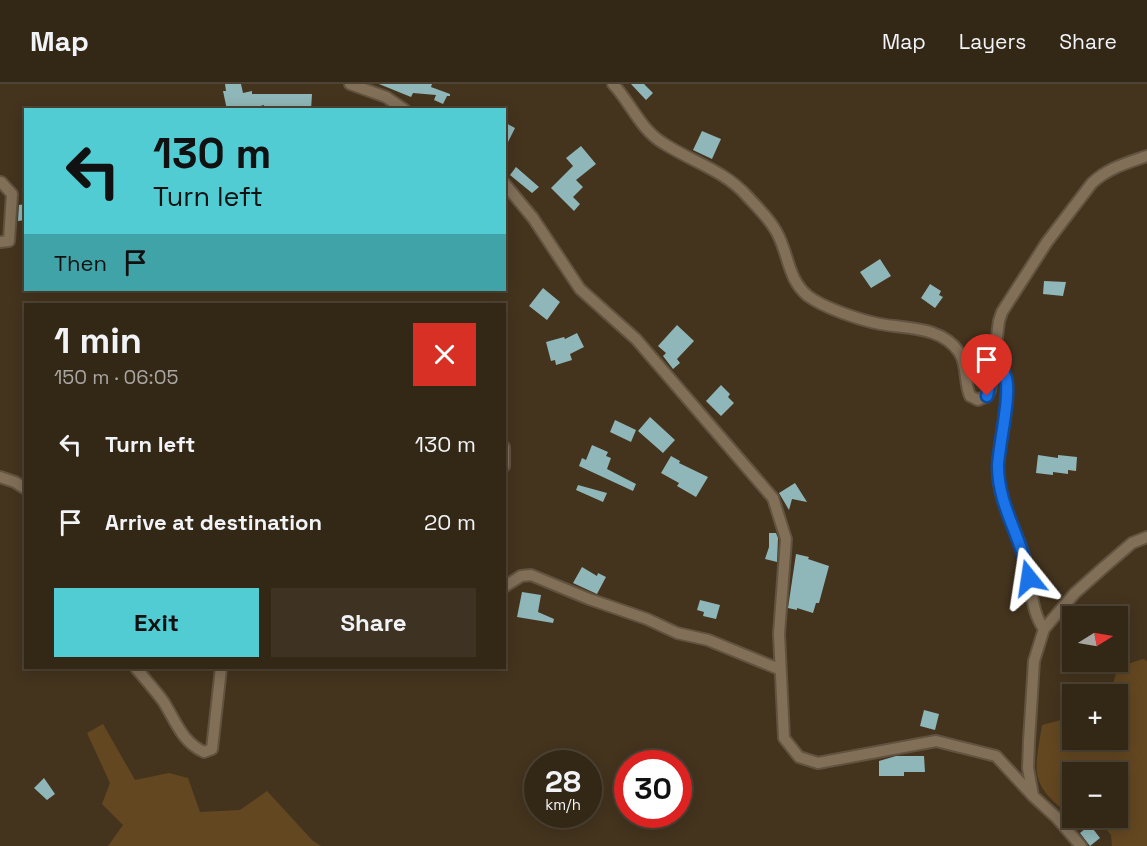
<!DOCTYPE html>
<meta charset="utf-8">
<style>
body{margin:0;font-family:"Space Grotesk",sans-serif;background:#3e3323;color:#f1f3f6;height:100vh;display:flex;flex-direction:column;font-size:22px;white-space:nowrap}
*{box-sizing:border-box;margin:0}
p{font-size:20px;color:#a9a5a1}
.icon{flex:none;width:33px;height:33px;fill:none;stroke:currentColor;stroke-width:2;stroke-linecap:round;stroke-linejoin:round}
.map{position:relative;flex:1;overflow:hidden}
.side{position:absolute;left:24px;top:219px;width:482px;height:366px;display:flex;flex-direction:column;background:#332716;border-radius:0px;box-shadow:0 3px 15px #0003,0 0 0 2px #4e4435}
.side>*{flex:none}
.top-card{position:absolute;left:24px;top:24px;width:482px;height:183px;border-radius:0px;box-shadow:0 3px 15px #0003,0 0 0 2px #4e4435;background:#51ccd3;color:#111;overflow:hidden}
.needle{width:39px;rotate:79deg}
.fabs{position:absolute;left:1062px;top:522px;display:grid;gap:12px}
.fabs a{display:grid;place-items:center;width:66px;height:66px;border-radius:0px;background:#332716;box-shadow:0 3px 15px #0003,0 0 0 2px #4e4435;font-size:30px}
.speed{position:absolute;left:524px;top:666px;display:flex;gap:12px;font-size:30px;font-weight:700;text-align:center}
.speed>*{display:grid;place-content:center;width:78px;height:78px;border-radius:50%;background:#332716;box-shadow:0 3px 15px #0003,0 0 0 2px #4e4435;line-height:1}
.speed small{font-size:15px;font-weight:400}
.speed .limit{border:9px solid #d22;background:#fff;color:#111}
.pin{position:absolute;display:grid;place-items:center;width:51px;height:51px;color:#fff;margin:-62px -26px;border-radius:50% 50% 50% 0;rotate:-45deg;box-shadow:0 0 6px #0007}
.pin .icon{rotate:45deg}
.me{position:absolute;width:66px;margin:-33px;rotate:345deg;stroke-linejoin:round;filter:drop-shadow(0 0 4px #0008)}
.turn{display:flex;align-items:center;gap:21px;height:126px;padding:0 30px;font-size:27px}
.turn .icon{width:78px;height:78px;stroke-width:2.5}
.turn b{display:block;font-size:42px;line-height:51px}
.then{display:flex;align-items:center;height:57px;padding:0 30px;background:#0003;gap:12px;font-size:22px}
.round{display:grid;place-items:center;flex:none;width:63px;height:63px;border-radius:0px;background:#3e3323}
.summary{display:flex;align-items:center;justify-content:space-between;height:102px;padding:0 30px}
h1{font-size:36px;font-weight:700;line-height:45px}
.action{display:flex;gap:12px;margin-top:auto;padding:12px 30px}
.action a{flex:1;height:69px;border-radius:0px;background:#51ccd3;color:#111;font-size:24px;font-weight:700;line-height:69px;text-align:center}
.action a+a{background:#3e3323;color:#f1f3f6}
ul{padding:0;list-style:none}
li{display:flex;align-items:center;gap:18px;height:78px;padding:0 30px}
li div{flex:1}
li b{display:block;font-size:22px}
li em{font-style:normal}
header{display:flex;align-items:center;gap:36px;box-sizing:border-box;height:84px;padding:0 30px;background:#332716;border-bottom:2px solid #4e4435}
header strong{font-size:28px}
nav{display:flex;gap:33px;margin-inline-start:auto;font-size:21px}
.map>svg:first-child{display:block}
.green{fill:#634721}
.building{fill:#8fb6b8}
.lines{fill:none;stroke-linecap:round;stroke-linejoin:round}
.street-casing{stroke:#615340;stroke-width:14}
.street{stroke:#816f58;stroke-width:10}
.route-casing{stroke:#114b97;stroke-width:15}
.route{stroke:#1a73e8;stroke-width:10}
</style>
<header>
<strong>Map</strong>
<nav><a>Map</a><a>Layers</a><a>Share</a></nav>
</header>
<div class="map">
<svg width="1147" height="762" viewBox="0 0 1147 762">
<rect width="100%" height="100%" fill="#44341e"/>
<path class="green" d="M1143 575 1147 577V762H1112L1111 751 1097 734H1118V688H1072V733C1029 699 1034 692 1042 641L1072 633V656H1118V610H1107L1112 603 1118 583Z
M103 640 135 696 169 689 188 694 200 728 240 726 267 707 313 757 321 762H108L123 741 102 720 110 699 87 649Z"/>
<path class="building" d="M225 0H241L243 9 252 7V10H312L311 26H264V21L245 26H227L223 7H226Z
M379 0H432L431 3 450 10V12H447L443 20 434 16 436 11 413 9 411 13Z
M631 0H644L653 9 646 16Z
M504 38 515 44 504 66Z
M702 47 721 55 712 75 693 66Z
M581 62 596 80 576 96 583 103 573 113 580 120 574 127 551 104 573 82 566 74Z
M516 83 539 103 532 109 510 91Z
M26 120V136L18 137 19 121Z
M880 175 891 192 871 204 860 188Z
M1044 197 1066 198 1063 212 1043 210Z
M930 200 941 207 939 211 943 213 935 224 921 214Z
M543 204 560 218 547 236 529 222Z
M677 241 694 257 677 275 680 279 673 285 663 272 666 269 658 262Z
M577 249 584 263 570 270 572 276 556 281 555 276 551 277 546 258 564 253 565 255Z
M721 301 730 310 728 313 734 319 721 332 706 317Z
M650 333 675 356 663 369 638 347Z
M615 336 636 346 631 358 610 348Z
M592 361 608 368 606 372 611 374 607 385 636 400 633 407 579 382 582 374 586 376Z
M1038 371 1058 374V371L1077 373 1076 387 1068 386V390L1053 388V391L1036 389Z
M671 372 680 377 679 379 708 393 696 413 677 402 679 399 661 389Z
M795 399 807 418 792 415 789 426 779 409Z
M578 401 607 409 603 418 576 406Z
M769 449H776L778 454 777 478 765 475 769 463Z
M796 470 809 473 808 475 829 482 819 519H816L813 529 797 524V526L788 524Z
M582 483 597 492 598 489 606 493 597 510 573 499Z
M522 508 541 511 538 528 554 535 553 539 517 533Z
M700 516 720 521 716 535 703 532 704 528 697 526Z
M924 626 939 630 935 646 920 642Z
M896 672H924L925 688H904V692H879V677Z
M44 694 55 710 47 716 34 704Z
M1090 741 1100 754 1090 762 1080 749Z"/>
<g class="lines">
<g class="street-casing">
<path id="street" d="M350 0 386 13 405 26
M613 0C631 19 640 45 663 59 692 78 724 86 747 112 757 123 769 134 776 147 789 169 787 195 808 212 824 224 860 236 880 240 907 245 941 242 959 268 968 282 964 298 970 312L978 316 987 312 990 306 999 237 1002 228 1047 158 1092 99C1108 84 1127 79 1147 72
M504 99 533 134 580 205 636 255 773 414 786 455 779 550 784 654 799 673 818 679 936 657 996 672 1033 712 1056 733 1081 762
M0 158 9 157 12 110 1 98
M994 281C1000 283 1004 287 1006 293 1011 311 999 360 998 381 997 419 1017 444 1026 478 1032 500 1030 526 1044 545
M504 363V382
M0 393 15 398 26 405
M504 503 521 492 531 491 589 515 647 535 677 549 708 556 779 585
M136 584C145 595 155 606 163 617 176 637 181 657 204 668L212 665 221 584
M1033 712 1028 684 1029 657 1034 577 1044 545 1075 509 1103 484 1132 459 1147 453"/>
</g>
<use href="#street" class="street"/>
</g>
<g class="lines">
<g class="route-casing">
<path id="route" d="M987 312 994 281C1000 283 1004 287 1006 294 1011 312 999 360 998 382 998 423 1023 455 1029 494"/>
</g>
<use href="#route" class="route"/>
</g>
</svg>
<div class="fabs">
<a><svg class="needle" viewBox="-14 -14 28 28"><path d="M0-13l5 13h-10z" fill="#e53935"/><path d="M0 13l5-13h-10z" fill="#a9a5a1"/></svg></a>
<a>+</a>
<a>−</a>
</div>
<div class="speed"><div>28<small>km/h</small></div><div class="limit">30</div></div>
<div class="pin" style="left:987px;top:312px;background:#d93025"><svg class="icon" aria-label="arrive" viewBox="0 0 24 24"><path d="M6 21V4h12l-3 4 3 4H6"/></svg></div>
<svg class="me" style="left:1029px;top:494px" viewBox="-20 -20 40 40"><path d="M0-17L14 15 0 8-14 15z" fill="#1a73e8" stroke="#fff" stroke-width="4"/></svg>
<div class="top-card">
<div class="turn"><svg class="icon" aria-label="left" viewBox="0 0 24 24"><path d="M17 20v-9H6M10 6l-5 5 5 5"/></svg><div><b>130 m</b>Turn left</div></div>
<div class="then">Then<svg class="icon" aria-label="arrive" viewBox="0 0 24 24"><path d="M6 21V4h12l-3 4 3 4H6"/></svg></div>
</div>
<section class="side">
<div class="summary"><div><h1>1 min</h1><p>150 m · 06:05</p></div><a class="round" style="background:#d93025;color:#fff"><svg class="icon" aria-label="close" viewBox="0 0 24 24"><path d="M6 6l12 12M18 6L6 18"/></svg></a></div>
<ul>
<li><svg class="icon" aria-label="left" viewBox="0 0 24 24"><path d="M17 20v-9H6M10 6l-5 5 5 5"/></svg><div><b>Turn left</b></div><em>130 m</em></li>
<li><svg class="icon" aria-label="arrive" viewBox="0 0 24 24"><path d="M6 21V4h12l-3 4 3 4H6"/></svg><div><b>Arrive at destination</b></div><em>20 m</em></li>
</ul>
<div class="action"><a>Exit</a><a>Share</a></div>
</section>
</div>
